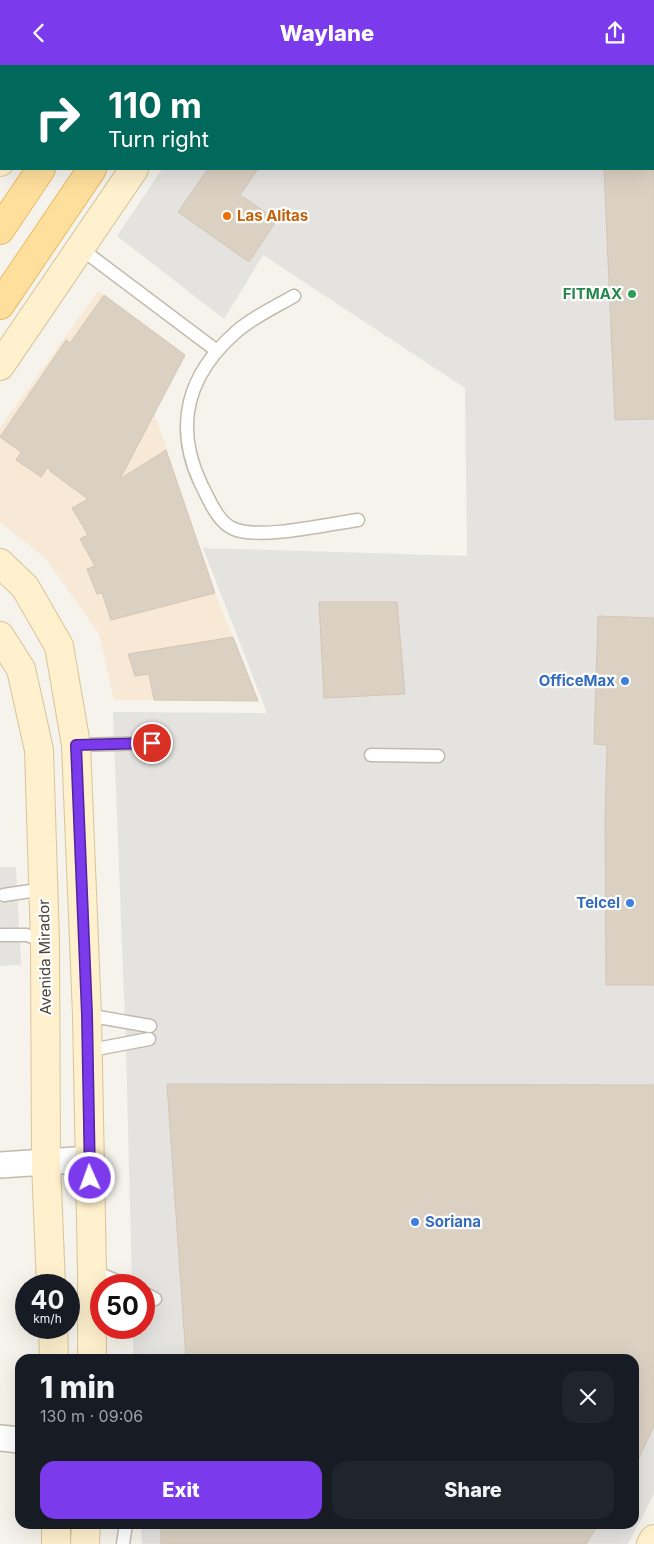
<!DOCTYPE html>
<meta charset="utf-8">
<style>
body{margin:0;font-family:Inter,sans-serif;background:#20242c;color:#f1f3f6;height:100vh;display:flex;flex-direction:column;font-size:19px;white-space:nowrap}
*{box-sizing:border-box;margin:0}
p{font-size:16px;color:#9ea1a6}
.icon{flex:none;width:28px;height:28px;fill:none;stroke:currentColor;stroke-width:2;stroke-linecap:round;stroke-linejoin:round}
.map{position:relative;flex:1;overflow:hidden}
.panel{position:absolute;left:15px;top:1289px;width:624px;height:175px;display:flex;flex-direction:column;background:#171b24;border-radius:15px;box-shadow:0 5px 20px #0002}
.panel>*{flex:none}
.top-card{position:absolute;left:0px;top:0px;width:655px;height:105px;box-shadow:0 5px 20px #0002;background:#00695c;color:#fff;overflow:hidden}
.speed{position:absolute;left:15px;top:1209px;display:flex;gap:10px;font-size:25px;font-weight:700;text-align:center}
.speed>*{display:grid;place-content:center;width:65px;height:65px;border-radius:50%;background:#171b24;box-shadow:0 5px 20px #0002;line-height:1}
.speed small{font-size:12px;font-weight:400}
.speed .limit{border:8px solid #d22;background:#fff;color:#111}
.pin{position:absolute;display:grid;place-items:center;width:42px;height:42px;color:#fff;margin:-21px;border:2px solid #fff;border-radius:50%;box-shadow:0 1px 5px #0007}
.me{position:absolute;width:55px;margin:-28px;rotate:358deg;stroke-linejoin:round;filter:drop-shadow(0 0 4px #0008)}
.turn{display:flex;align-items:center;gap:18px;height:105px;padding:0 25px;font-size:22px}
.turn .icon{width:65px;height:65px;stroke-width:2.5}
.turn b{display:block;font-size:35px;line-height:42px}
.round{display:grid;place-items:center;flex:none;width:52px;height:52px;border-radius:15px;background:#20242c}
.head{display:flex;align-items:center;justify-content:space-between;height:85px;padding:0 25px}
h1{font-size:30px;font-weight:800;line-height:38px}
.action{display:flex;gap:10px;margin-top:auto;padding:10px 25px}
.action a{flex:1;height:58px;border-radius:15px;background:#7c3aed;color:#fff;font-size:20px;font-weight:800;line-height:58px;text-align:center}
.action a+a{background:#20242c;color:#f1f3f6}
header{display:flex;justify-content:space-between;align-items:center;height:65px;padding:0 25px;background:#7c3aed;color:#fff;font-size:22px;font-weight:800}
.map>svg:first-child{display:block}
.commercial{fill:#f8e9d7}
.parking{fill:#e5e3e0}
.building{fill:#dbd1c3;stroke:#d4c6b3}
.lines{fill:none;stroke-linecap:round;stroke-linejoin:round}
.lane-casing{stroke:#c2baad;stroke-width:15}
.street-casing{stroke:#c2baad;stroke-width:28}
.secondary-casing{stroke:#d7c59a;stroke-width:30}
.primary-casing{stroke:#e9bd67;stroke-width:30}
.lane{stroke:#fff;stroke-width:12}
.street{stroke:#fff;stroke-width:25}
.secondary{stroke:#fff1cd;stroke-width:28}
.primary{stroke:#ffdf9c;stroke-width:28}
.route-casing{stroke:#51269a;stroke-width:12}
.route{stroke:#7c3aed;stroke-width:9}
.food-dot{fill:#e8710a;stroke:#fff;stroke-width:2}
.leisure-dot{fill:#2e9e5b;stroke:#fff;stroke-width:2}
.shop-dot{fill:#3f7fe0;stroke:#fff;stroke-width:2}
.labels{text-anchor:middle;stroke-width:4.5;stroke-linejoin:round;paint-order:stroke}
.food-label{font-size:15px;font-weight:bold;fill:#c56008;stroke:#fff;text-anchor:start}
.leisure-label{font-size:15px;font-weight:bold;fill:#27864d;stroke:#fff;text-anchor:end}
.shop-label{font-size:15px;font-weight:bold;fill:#366cbe;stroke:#fff;text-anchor:end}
.street-label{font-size:15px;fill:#4b4339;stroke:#fff}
</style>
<header><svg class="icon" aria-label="back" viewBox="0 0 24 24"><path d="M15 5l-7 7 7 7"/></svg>Waylane<svg class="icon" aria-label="share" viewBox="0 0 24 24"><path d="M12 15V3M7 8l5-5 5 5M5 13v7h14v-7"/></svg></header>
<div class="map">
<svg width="654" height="1479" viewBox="0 0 654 1479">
<rect width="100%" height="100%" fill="#f6f3ec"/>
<path class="commercial" d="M98 226 185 290 154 347 215 528 259 636 114 635 99 569 46 494 0 457V363Z"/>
<path class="parking" d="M230 0H654V1429L628 1479H142L141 1459H634V1294H133V1263L144 1262V1220H132L126 984 113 647 267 648 203 483 467 491 465 323 263 190 224 254 117 171 162 104H654V1Z
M0 802H16L21 900 0 901Z"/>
<path class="building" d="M208 104H258L240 130 277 155 249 197 178 147Z
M604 104H654V354L615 355Z
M104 230 185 290 120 414 166 385 215 528 111 555 102 528 97 529 87 504 95 501 80 474 88 470 72 443 88 434 51 407 48 402 41 412 16 395 21 387 0 372 66 275 70 278Z
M319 537H397L405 629 324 633Z
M598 551 654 553V920H606L605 755 607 680 594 679Z
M233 572 258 636 154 635 149 609 135 611 128 589Z
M167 1019 654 1020V1361L634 1403V1294H186Z
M161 1459H599L586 1479H161Z"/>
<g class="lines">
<g class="lane-casing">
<path id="lane" d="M0 49 1 50
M80 183 217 286
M294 231C275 242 253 252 236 267 188 309 173 360 201 419 209 434 217 457 234 464 261 475 328 459 358 455
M76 680 152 678
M371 690 438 691
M4 830 44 824
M2 870H27L45 877
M87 950 150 961
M86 986 149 974
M92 1206 127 1220
M144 1228 155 1234
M123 1479 126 1459"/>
</g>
<g class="street-casing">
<path id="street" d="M0 1100 90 1094
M0 1373 20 1375"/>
</g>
<g class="secondary-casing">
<path id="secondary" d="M63 1 64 0
M203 1 204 0
M0 97 1 95
M0 301 134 104
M0 498 25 522 59 581 76 680 87 950 92 1206V1294
M0 571 21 604 39 685 45 877 46 1098 51 1220
M53 1262 54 1294
M56 1479V1459
M85 1479 86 1459
M651 1479 654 1474"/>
</g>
<g class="primary-casing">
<path id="primary" d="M106 1 107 0
M161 1 162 0
M0 165 41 104
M0 240 92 104"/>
</g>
<use href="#lane" class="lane"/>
<use href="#street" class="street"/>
<use href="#secondary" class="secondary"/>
<use href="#primary" class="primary"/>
</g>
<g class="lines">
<g class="route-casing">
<path id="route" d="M90 1113 87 950 76 680 152 678"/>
</g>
<use href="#route" class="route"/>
</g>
<circle class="food-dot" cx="227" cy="151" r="5"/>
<circle class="leisure-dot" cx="632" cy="229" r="5"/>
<g class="shop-dot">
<circle cx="625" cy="616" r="5"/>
<circle cx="630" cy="838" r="5"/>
<circle cx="415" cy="1157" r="5"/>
</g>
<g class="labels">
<g class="food-label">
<text x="237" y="156">Las Alitas</text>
</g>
<g class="leisure-label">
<text x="622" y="234">FITMAX</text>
</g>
<g class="shop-label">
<text x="615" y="621">OfficeMax</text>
<text x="620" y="843">Telcel</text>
<text x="425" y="1162" text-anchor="start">Soriana</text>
</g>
<g class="street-label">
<text transform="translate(45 892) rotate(-91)" y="5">Avenida Mirador</text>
</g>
</g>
</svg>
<div class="speed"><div>40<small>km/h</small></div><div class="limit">50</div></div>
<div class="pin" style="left:152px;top:678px;background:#d93025"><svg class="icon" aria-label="arrive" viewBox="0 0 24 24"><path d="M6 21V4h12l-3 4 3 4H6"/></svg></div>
<svg class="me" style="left:90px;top:1113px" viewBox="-20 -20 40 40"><circle r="17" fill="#7c3aed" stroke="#fff" stroke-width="3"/><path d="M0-11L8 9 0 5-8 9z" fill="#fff"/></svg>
<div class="top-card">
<div class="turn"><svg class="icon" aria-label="right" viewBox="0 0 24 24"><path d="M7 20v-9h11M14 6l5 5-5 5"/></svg><div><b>110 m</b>Turn right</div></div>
</div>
<section class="panel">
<div class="head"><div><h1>1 min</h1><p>130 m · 09:06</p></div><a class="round"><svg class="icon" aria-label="close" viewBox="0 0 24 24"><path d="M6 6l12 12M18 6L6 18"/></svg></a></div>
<div class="action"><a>Exit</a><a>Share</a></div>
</section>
</div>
